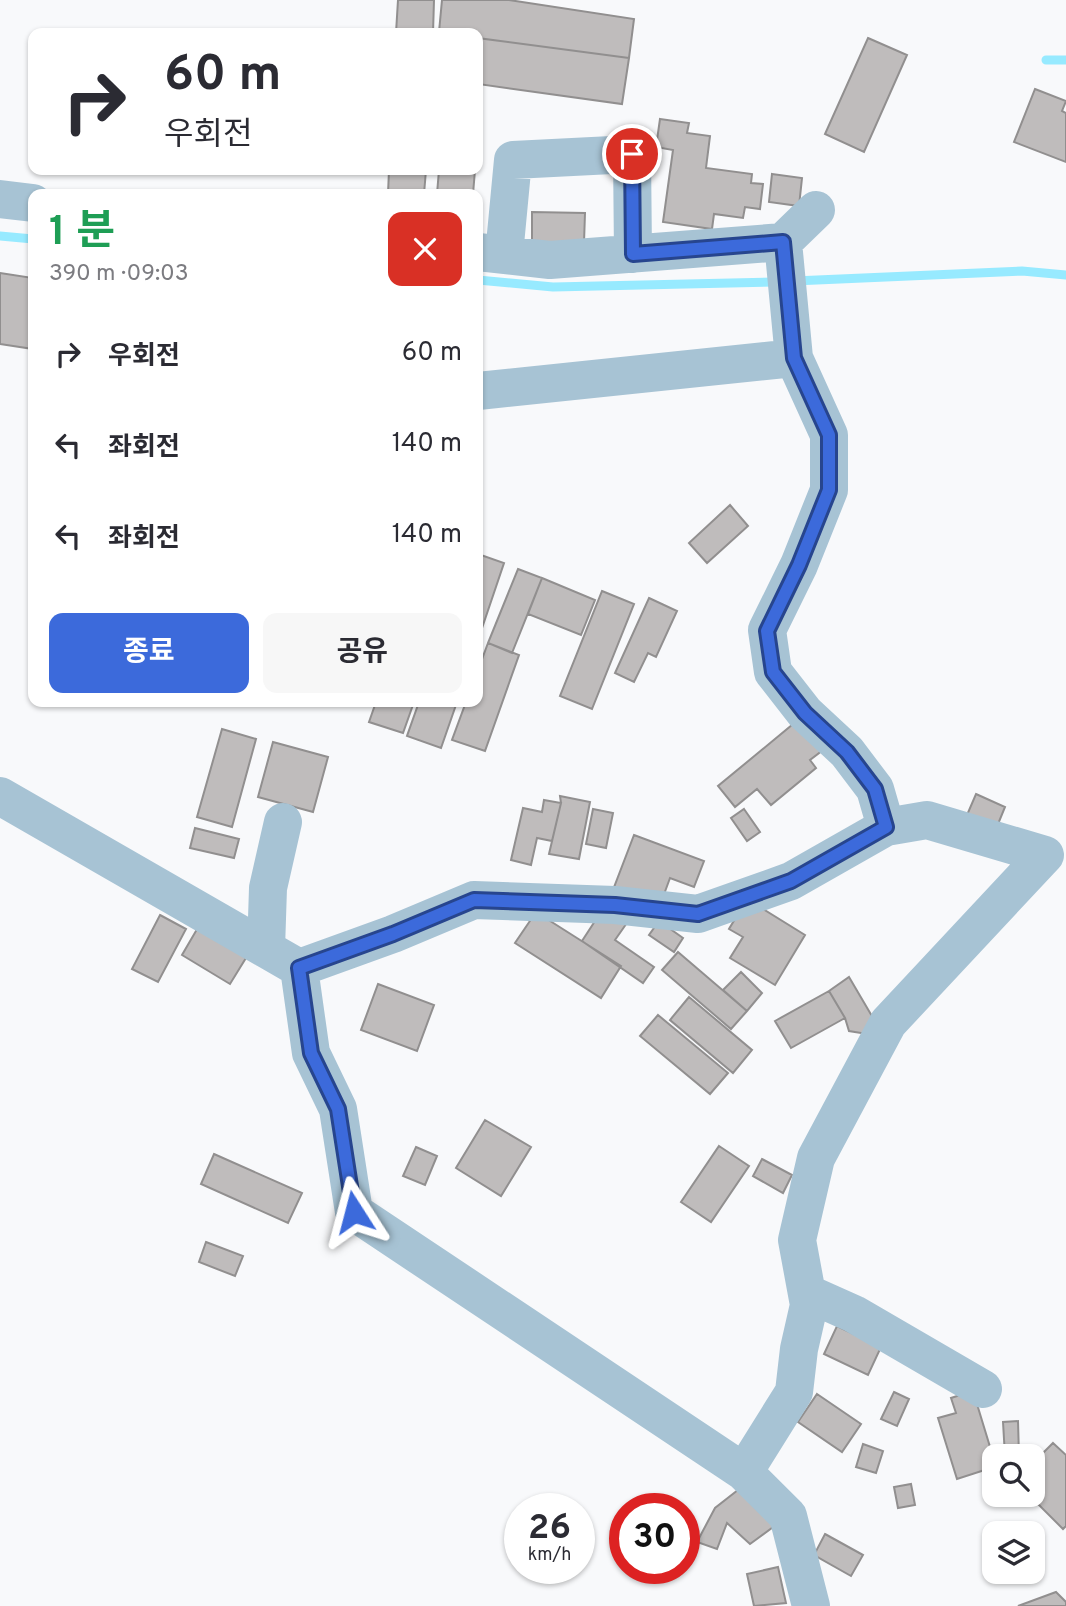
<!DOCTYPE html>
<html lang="ko">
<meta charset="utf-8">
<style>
body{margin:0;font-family:Overpass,"Noto Sans KR",sans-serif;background:#f7f7f7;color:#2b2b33;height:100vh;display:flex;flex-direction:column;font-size:26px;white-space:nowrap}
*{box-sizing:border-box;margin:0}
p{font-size:23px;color:#7c7c81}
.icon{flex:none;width:38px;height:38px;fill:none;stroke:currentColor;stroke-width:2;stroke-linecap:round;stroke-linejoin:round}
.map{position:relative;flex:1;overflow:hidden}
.side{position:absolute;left:28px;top:189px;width:455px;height:518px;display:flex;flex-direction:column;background:#fff;border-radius:14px;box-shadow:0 2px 5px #0004}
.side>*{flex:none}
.top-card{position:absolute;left:28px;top:28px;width:455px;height:147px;border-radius:14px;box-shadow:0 2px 5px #0004;background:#fff;color:#2b2b33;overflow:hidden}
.fabs{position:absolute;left:982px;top:1444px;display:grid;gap:14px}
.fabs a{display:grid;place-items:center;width:63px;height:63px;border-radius:14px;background:#fff;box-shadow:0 2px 5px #0004;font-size:35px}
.speed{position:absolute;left:504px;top:1493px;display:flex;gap:14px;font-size:35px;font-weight:700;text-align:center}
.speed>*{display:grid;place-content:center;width:91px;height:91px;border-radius:50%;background:#fff;box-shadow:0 2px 5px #0004;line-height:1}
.speed small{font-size:18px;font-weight:400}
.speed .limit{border:10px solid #d22;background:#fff;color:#111}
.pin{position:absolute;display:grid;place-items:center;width:60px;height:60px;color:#fff;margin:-30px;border:4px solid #fff;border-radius:50%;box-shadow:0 2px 7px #0007}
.me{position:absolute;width:77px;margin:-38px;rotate:351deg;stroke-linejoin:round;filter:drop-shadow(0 0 5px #0008)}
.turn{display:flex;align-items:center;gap:24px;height:147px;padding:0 21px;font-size:32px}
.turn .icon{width:91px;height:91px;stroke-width:2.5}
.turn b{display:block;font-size:49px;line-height:60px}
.round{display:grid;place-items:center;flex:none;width:74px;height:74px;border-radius:14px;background:#f7f7f7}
.head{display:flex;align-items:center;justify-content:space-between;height:119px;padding:0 21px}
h1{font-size:42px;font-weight:700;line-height:52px;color:#1e9e55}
.action{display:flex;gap:14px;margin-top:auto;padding:14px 21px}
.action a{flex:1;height:80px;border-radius:14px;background:#3c6adb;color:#fff;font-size:28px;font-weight:700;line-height:80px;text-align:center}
.action a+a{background:#f7f7f7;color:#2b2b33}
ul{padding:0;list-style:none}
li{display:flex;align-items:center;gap:21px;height:91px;padding:0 21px}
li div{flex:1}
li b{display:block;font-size:26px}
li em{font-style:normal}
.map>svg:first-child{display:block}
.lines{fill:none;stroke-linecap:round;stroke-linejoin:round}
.stream{stroke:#97eaff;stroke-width:9}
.building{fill:#bfbcbc;stroke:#918f8f;stroke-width:2}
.minor{stroke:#a7c3d4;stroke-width:38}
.route-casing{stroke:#27458e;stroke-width:18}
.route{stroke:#3c6adb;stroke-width:12}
</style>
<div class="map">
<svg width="1066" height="1606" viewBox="0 0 1066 1606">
<rect width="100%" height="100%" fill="#f8f9fb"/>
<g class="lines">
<path class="stream" d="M1046 60H1066
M0 236 33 239
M478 280 553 287 777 282
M794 281 1022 271 1066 275"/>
</g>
<path class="building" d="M398 0H434L433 33H396Z
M442 0H509L634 19 629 58 478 38V33L439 32Z
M478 38 629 58 622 104 478 84Z
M868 38 907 55 864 152 825 134Z
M1035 89 1066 101 1062 111 1066 113V162L1014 142Z
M660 119 689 123 687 133 710 136 706 168 752 174 751 183 763 184 760 209 745 207 743 218 714 214 712 229 663 222 673 150 656 147Z
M389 170H426L424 194H388Z
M439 170H475L473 194H437Z
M772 174 802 178 799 206 769 202Z
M532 212 585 213 584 243 532 242Z
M0 273 33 278V349L0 344Z
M730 505 748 526 707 563 689 543Z
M478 554 504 563 478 640Z
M518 569 542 578 512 653 488 643Z
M542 578 595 600 581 635 528 614Z
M602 591 634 604 592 709 560 696Z
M649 598 677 611 656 657 648 653 634 682 615 673Z
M488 643 519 655 485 751 452 740 466 702H478V670Z
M376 702H414L403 733 369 722Z
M419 702H457L441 748 407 736Z
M798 720 823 750 810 760 816 768 771 805 757 789 735 807 718 786Z
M222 729 256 739 232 827 197 817Z
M273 742 328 757 313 812 258 797Z
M976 794 1005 807 994 834 964 822Z
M560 796 590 802 579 859 549 854 561 803Z
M544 800 561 803 552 841 537 838 531 865 511 860 523 808 542 812Z
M593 809 613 813 606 848 586 844Z
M744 809 760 832 747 841 731 818Z
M195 828 239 839 234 858 190 848Z
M634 835 704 861 694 887 670 878 659 908 613 890Z
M747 899 805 935 775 985 730 958 743 937 729 929Z
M536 912 621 966 601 998 515 943Z
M160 915 186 929 158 982 132 969Z
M597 918 629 920 615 940 654 967 643 983 582 941Z
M659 921 683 938 674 952 649 935Z
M200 924 249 953 230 984 182 955Z
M678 952 747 1011 731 1029 662 970Z
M741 972 762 993 747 1011 723 990Z
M849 977 876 1023 867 1034 849 1031 845 1018 829 991Z
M378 984 434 1005 417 1051 361 1030Z
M829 991 845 1018 791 1048 775 1021Z
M689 997 752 1050 733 1073 670 1020Z
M658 1015 728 1073 710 1094 640 1036Z
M485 1120 531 1147 501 1196 456 1168Z
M719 1146 749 1166 711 1222 681 1202Z
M416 1147 437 1156 425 1185 403 1176Z
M214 1154 302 1193 288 1223 201 1184Z
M762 1159 792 1175 783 1193 753 1176Z
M206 1242 243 1256 235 1276 199 1262Z
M837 1326 881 1347 868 1375 824 1354Z
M973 1391 994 1460V1467L957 1479 938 1418 956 1413 951 1398Z
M894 1392 909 1399 897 1426 881 1419Z
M817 1394 861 1424 842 1452 798 1422Z
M1018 1421 1019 1456H1005L1003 1422Z
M1053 1443 1066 1455V1526L1063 1529 1028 1494H1032V1464Z
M863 1444 883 1451 876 1473 856 1467Z
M911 1484 915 1505 898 1508 894 1487Z
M743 1486 780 1522 750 1544 727 1523 717 1549 697 1542 715 1508Z
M825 1534 863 1555 851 1576 814 1555Z
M778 1567 786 1603 754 1606 747 1574Z
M1056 1592 1066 1602V1606H1018Z"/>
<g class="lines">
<path class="minor" d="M0 199 33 203
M478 252 550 260 783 242 816 210
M504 255 513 160 632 154 633 254
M794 358 829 435V490L799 565 767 630 773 672 805 713 847 752 875 789 886 827
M478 391 794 358 783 242
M0 796 299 968 393 934 474 900 615 905 698 914 791 881 886 827 927 820 1045 855 888 1023 816 1158 797 1240 809 1305 799 1349 794 1392 744 1472 788 1516 811 1606
M266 949 268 888 283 822
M299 968 311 1053 338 1109 354 1212 744 1472
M807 1293 854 1314 983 1389"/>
</g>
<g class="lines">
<g class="route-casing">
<path id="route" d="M354 1212 338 1109 311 1053 299 968 393 934 474 900 615 905 698 914 791 881 886 827 875 789 847 752 805 713 773 672 767 631 799 565 829 490V435L794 358 783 242 633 254 632 154"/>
</g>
<use href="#route" class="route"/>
</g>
</svg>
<div class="fabs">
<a><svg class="icon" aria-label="search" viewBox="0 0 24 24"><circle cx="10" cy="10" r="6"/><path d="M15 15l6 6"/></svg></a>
<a><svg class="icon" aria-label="layers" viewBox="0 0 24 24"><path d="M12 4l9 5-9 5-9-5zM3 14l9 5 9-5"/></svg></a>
</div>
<div class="speed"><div>26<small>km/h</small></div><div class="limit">30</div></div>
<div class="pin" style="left:632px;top:154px;background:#d93025"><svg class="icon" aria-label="arrive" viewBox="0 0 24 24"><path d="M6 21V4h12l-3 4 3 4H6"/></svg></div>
<svg class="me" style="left:354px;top:1212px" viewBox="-20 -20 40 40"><path d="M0-17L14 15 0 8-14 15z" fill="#3c6adb" stroke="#fff" stroke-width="4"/></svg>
<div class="top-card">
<div class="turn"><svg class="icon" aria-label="right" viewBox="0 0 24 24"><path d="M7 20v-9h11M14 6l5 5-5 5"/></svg><div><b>60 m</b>우회전</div></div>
</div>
<section class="side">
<div class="head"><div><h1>1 분</h1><p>390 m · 09:03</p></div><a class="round" style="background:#d93025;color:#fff"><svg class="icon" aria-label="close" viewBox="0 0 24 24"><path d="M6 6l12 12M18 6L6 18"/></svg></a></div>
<ul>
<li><svg class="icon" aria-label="right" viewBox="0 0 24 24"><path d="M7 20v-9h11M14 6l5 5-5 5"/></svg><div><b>우회전</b></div><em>60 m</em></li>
<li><svg class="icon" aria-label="left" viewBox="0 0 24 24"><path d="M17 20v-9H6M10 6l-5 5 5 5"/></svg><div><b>좌회전</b></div><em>140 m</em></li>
<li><svg class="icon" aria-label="left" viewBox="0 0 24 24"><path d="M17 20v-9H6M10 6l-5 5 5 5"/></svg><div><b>좌회전</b></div><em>140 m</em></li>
</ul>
<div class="action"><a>종료</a><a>공유</a></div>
</section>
</div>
